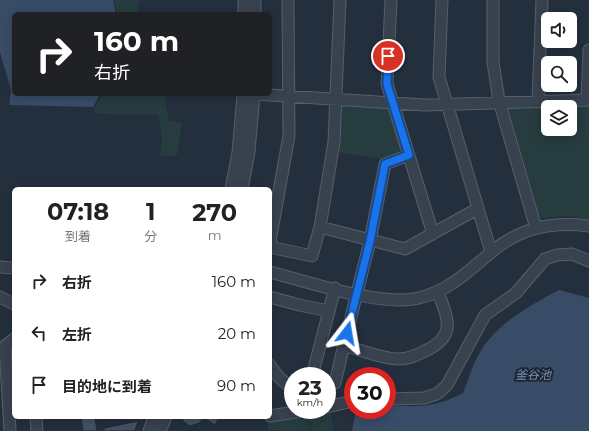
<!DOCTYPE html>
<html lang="ja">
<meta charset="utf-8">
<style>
body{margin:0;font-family:Montserrat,"Noto Sans JP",sans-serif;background:#f2f2f2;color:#222;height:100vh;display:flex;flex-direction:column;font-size:15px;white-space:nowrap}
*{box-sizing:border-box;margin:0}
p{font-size:13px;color:#767676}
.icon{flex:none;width:22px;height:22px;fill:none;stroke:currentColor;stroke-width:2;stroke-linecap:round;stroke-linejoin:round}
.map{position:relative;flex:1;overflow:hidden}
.sheet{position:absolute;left:12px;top:187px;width:260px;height:232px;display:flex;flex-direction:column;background:#fff;border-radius:6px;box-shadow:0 2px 10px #0003}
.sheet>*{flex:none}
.top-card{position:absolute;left:12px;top:12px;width:260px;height:84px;border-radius:6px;box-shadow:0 2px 10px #0003;background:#202124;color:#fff;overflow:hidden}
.fabs{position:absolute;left:541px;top:12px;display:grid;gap:8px}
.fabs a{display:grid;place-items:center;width:36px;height:36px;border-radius:6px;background:#fff;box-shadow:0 2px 10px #0003;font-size:20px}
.speed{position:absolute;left:284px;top:367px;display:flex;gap:8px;font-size:20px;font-weight:700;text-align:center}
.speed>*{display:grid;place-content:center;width:52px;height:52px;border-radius:50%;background:#fff;box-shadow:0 2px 10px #0003;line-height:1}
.speed small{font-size:10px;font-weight:400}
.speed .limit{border:6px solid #d22;background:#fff;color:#111}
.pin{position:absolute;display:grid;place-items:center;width:34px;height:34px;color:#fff;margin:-17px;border:2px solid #fff;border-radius:50%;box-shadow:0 1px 4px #0007}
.me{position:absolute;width:44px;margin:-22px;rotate:14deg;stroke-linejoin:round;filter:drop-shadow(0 0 3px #0008)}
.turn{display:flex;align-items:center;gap:14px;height:84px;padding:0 16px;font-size:18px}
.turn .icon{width:52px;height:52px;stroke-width:2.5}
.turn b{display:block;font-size:28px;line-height:34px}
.eta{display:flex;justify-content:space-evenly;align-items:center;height:68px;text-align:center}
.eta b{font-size:24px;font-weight:700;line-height:28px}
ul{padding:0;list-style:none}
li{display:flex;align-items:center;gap:12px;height:52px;padding:0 16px}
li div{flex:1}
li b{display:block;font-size:15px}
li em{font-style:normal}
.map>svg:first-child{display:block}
.green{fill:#263c3f;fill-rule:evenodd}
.water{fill:#394c67}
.building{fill:#455162;stroke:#1f2835}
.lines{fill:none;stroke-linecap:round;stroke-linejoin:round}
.minor-casing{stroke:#565f6c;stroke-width:13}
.minor{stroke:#38414e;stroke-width:11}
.route-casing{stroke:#114b97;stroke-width:10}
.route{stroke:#1a73e8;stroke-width:7}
.labels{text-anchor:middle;stroke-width:4;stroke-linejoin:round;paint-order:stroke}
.water-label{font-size:12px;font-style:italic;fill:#7c92b1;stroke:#1d2633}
</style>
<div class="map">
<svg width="589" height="431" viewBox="0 0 589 431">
<rect width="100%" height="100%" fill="#242f3e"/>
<path class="green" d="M114 0H139L137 14H117Z
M110 94H164L169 121 182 123 177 155 160 157 162 137 158 114 118 115 96 113 94 108 101 97Z
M587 103 589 106V219L567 216 544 218 539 215 508 108ZM548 107H570V129H548Z
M340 105 389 107 405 151 387 160 341 153 338 150Z
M331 412 333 431H312L309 416Z
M308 415 310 431 268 430V422Z"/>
<path class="water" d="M0 0H113L116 14H14V94H105L99 96 93 107 9 105 11 90 0 52Z
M559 290 589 298V431H352L355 415 367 410H387V405C418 407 434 408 463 393 468 381 471 369 477 358 492 326 529 306 559 290Z"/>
<path class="building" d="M81 417H95L97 431H83Z
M181 417H219L215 425 203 417 200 423 190 426 184 422Z
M138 421 135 431H104V428Z"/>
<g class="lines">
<g class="minor-casing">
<path id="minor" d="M244 0V14
M255 0V14
M288 0 289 136 270 241 274 248 312 256 320 227
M340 0 334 142 320 227 405 249 477 209
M391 0 387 84 433 234
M442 0 439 77 491 252
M493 0V62L499 101 536 228
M254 94 424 105 589 100
M538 100 542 0
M587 100 589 50
M409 155 385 164 370 241 344 345C360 350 383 359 399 359 409 359 417 355 425 351 457 336 448 319 438 292
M231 189 238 153 243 94
M242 189 249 152 254 94
M0 267 14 268
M270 272C309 282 380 307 419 298 448 291 468 272 490 253 520 228 550 221 589 226
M0 297 14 304
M270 297 299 305 329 311
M270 365C276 374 282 383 293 387
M312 376 335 288
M335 383 344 345
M387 399 424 398 437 394 447 385 485 315 516 293 545 259 557 255 572 254 589 261
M327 407 353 401
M270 416 308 410
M36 417 37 431
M10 431 5 346 14 339
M149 431 154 417
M160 431 166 417"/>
</g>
<use href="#minor" class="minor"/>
</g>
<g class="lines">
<g class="route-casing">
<path id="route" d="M347 333 370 241 385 164 409 155 387 84 388 56"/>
</g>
<use href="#route" class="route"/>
</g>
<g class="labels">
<g class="water-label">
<text x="533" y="379">釜谷池</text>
</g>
</g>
</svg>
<div class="fabs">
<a><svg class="icon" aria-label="sound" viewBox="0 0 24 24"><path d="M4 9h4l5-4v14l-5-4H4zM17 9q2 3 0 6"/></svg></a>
<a><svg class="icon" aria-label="search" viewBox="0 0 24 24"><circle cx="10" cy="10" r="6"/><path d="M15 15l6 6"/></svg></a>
<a><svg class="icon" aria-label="layers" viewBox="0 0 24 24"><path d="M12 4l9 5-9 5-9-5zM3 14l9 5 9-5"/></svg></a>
</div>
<div class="speed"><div>23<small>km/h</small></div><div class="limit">30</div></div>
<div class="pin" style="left:388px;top:56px;background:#d93025"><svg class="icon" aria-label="arrive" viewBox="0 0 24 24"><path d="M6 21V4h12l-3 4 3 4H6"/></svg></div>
<svg class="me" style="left:347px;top:333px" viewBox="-20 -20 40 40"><path d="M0-17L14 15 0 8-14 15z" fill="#1a73e8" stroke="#fff" stroke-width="4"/></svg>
<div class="top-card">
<div class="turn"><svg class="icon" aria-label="right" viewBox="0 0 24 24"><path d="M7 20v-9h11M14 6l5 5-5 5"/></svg><div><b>160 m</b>右折</div></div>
</div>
<section class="sheet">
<div class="eta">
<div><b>07:18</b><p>到着</p></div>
<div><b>1</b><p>分</p></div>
<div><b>270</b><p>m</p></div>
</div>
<ul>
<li><svg class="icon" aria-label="right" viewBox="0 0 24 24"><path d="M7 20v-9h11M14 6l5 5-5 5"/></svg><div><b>右折</b></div><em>160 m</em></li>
<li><svg class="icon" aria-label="left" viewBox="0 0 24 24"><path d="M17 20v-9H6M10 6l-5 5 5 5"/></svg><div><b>左折</b></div><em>20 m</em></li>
<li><svg class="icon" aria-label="arrive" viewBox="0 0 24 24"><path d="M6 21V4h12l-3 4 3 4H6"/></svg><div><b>目的地に到着</b></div><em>90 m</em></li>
</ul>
</section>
</div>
